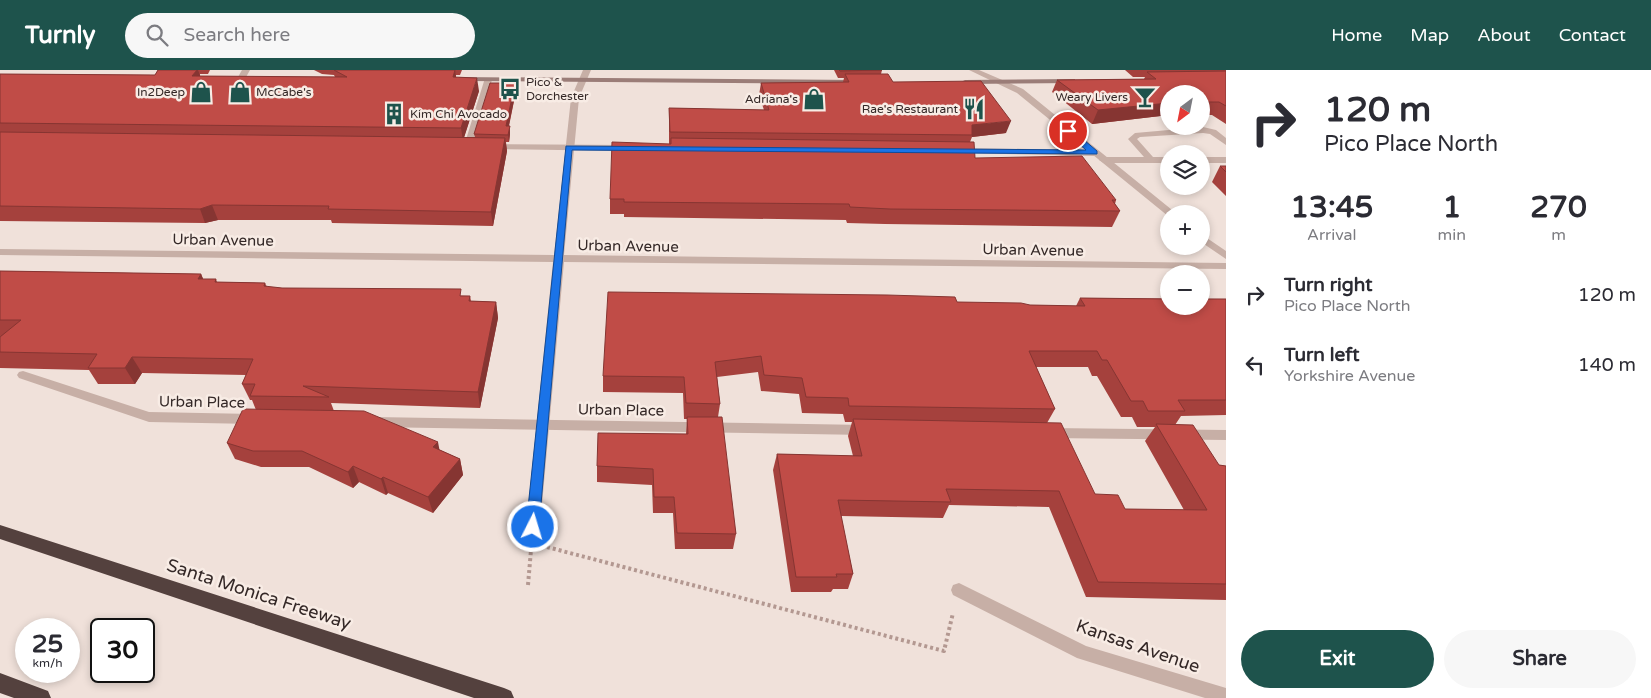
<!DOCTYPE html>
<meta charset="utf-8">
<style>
body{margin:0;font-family:"Varela Round",sans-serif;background:#f7f7f7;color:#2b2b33;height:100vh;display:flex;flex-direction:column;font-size:19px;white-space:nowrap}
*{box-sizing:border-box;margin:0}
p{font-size:16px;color:#7c7c81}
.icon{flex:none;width:28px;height:28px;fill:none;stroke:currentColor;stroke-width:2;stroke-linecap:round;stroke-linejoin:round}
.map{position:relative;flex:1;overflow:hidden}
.side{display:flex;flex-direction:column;background:#fff;width:425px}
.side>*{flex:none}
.guide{background:#fff;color:#2b2b33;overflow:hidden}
.needle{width:32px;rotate:212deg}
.fabs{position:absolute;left:1160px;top:15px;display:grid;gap:10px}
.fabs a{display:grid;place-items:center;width:50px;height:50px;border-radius:50%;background:#fff;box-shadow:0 2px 8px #0003;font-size:25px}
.speed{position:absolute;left:15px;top:548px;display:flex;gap:10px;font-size:25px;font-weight:700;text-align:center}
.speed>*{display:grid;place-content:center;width:65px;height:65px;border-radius:50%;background:#fff;box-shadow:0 2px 8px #0003;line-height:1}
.speed small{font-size:12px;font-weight:400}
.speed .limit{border:2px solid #111;border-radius:8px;background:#fff;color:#111}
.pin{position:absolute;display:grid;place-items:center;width:42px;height:42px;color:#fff;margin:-21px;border:2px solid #fff;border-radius:50%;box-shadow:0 1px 5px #0007}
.me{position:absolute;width:55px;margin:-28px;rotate:5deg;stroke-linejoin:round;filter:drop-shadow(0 0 4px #0008)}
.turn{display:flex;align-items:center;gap:18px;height:105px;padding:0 15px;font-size:22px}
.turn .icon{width:65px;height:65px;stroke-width:2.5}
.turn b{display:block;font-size:35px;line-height:42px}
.eta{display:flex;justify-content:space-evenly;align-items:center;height:85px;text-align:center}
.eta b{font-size:30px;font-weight:800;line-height:35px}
.primary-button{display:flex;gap:10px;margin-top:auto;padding:10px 15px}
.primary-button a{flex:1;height:58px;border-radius:30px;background:#1e534c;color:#fff;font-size:20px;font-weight:800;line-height:58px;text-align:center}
.primary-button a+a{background:#f7f7f7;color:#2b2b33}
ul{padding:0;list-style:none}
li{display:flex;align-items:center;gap:15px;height:70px;padding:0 15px}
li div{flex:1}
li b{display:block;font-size:19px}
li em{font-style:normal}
header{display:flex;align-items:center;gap:30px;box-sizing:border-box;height:70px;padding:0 25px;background:#1e534c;color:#fff}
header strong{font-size:24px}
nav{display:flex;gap:28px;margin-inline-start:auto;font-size:18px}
.search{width:350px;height:45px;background:#f7f7f7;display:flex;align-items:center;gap:12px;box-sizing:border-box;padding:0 18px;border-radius:28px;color:#7c7c81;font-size:19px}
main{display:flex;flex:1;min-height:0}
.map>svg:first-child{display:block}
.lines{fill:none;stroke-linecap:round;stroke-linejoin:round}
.path{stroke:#b39891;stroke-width:4;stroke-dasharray:3 3;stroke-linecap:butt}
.lane{fill:#c7afa6;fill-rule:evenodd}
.street{fill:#c7afa6;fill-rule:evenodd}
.secondary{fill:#9b7d78;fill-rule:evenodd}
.highway{fill:#54413e;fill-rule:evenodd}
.wall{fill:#a5413d;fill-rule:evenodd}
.shaded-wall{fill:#863532}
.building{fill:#c04c47;stroke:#863532}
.route{fill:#1a73e8;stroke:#114b97}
.labels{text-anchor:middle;stroke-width:5;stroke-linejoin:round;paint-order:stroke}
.far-poi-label{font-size:12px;fill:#342827;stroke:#f8ece5;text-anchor:end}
.street-label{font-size:15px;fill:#342827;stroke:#f8ece5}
.near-street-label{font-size:18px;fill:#342827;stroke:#f8ece5}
</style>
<header>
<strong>Turnly</strong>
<div class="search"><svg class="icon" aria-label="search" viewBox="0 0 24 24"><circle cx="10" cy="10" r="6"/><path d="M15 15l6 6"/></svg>Search here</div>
<nav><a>Home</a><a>Map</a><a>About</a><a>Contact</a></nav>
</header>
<main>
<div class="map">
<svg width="1226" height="628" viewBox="0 0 1226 628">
<rect width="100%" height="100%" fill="#f0e1da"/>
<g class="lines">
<path class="path" d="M547 477 944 581 953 543
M528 515 531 480"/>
<path class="lane" d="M485 8 492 10 472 76 465 78 464 76Z
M1203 57 1216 60 1226 68V75L1210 64 1203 63 1140 67 1137 69 1153 87H1169V93H1104L1099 90 1104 87H1144L1128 69 1135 63Z
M490 74 627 75 631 78 627 81 487 79 486 77Z
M957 78 1094 80 1098 83 1094 86 954 83V79Z
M1201 87H1226V93H1201Z
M23 301 149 342 254 344 259 346 261 349 259 352 254 354 149 352 19 308 17 305 19 302Z
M374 347 866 355 871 357 873 360 871 363 866 365 374 357 369 355 367 352 369 349Z
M1049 358 1226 360V370L1049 368 1044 367 1042 363 1044 359Z"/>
<path class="street" d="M242 0H250L245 9H242L238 7Z
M583 0H591L579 28 564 185 1226 193V199L564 192 540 457 538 461 533 463 528 461 526 457 553 192 0 185V179L554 185 571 28Z
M969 0H979L1023 19 1177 144H1169L1168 146 1017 23Z
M1201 164 1226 181V189L1201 172Z
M959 513 1086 576 1226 618V628H1205L1077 588 953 525 951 520 953 515Z"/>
<path class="secondary" d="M459 7 860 10 864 12 860 14 462 11 458 9Z
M1072 9H1075V13L965 14 961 12 965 10Z"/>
<path class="highway" d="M0 455 504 618 511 621 514 628H474L0 469Z
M0 603 48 621 51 628H14L0 623Z"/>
</g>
<path class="wall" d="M158 0H210L208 4H200V6L335 7 334 5 322 4 314 0H462L460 5H456V7L479 21 464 67H475L474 64 516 21 509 56 510 64 509 72H506L507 81 493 156 332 153 331 150H218L205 153 0 151V4L155 5Z
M834 0H882L881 4 893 12 1006 63 972 67 970 72 975 88 1116 130 1115 134 1120 141 1112 157 885 154 847 153 846 150 624 147V144H610V129L669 74V38L764 40 759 25 761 13 843 12 844 8H838Z
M1125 0H1226V54L1212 45H1201V24H1169V45L1092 54 1052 22 1057 10 1144 9 1145 7H1133Z
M1220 96H1226V126L1212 112Z
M0 201 201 204 203 209H216L217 212 265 213 267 217 282 218 470 226 471 231 496 232 498 248 480 338 331 333 334 341 440 380 460 389 463 405 433 443 388 423 386 425 359 412 353 418 309 397H261L235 389 227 373 256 340 252 330H250L242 314 246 305 142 303 135 314H98L89 300 0 298V267L1 266H0Z
M1080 228 1226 229V345L1181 346 1175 355 1219 395 1226 396V530L1086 527 1049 437 949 435 943 448 841 446 853 504 848 519H833L831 522H791L773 400 777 384 853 386 848 366 852 352H845L843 344 802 343 799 324 761 321 758 302 717 307 720 334 718 347 736 464 733 479H675L673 443H653L652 415 597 412V396L686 364 687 349H684L683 323 603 322V306L957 232 1030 235 1076 236ZM1036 297H1088L1092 306H1097L1121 347H1132L1137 357H1155L1145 371 1184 440 1125 439 1095 424 1047 353 1055 339Z"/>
<path class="shaded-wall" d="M197 0H198L202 11 192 6Z
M455 0 457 13 453 7Z
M477 8 479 21 463 71 461 58Z
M515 13 516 21 507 64 506 56Z
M1169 33V45L1092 54 1098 40Z
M1011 51 1006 63 972 67V55Z
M510 56V64L509 72 508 65Z
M505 68 507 81 493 156 491 142Z
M212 135 218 150 205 153 200 139Z
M201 204 208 220 198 209Z
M496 232 498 248 480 338 478 322Z
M132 287 142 303 135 314 125 298Z
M438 372 441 388 433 377Z
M460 389 463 405 433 443 428 427Z
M353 396 359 412 353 418 348 402Z
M383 407 388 423 386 425 381 409Z"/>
<path class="building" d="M158 0H197L192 6 347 7 334 0H455L453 7 477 8 461 58 0 53V4L155 5Z
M839 0H882L840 1Z
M1226 1V36L1219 32H1201V24H1169V33L1098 40 1057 10 1156 9 1147 2Z
M845 4H888L893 12 981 11 1011 51 972 55V65L670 62 669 38 769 40 761 13 849 12Z
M490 13H515L506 56H510L508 65 474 64Z
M0 62 505 68 491 142 328 139 329 136 212 135 200 139 0 136Z
M671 68 974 72 975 88 1082 86 1116 130H1112L1120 141 890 139 850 137 849 134 624 132V129H610L612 72 671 74Z
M1220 96H1226V102Z
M0 201 201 204 198 209H216L215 212 265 213 264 216 282 218 461 219 460 226H470L469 231 496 232 478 322 303 316 329 327 250 326 255 314H242L253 289 132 287 125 298H88L97 284 0 282V267L21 250H0Z
M608 222 887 225 955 227 957 232 1021 233 1030 235 1085 236 1080 228 1169 229V236H1201V229H1226V330H1178L1185 341H1148L1143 331H1131L1107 290H1102L1097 281H1029L1055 339 849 336 848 328 806 327 802 308 764 305 761 286 715 292 720 334 686 333 684 307 603 306Z
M243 339 364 341 438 372 433 377 460 389 428 427 383 407 381 409 353 396 348 402 302 381H253L227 373Z
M687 347H722L736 464 677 463 674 427H654L653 399 597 396 598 363 688 364Z
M853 349 1061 353 1095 424 1118 425 1125 439 1207 440 1156 354 1193 355 1219 395 1226 396V514L1098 512 1059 421 946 419 951 432 838 430 853 504H836L837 507H796L777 384 862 386Z"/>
<path class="route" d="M1066 59H1071L1097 81V84L572 80 539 457 537 461H528L526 457 566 76 1086 80 1066 63Z"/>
<defs>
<g id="bus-bare" transform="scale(1.725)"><path d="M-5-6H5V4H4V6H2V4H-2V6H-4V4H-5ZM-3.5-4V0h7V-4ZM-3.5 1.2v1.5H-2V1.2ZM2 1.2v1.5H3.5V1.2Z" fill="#1e534c" stroke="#f8ece5" stroke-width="2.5" paint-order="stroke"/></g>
<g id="shop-bare" transform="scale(1.725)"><path d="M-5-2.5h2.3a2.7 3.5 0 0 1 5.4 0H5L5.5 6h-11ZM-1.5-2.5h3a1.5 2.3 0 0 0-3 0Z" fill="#1e534c" stroke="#f8ece5" stroke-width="2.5" paint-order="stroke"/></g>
<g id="bar-bare" transform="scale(1.725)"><path d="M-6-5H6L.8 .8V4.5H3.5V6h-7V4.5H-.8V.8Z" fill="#1e534c" stroke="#f8ece5" stroke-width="2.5" paint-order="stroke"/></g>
<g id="restaurant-bare" transform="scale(1.725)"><path d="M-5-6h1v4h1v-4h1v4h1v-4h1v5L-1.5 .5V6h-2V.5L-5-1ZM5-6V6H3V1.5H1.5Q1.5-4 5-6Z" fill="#1e534c" stroke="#f8ece5" stroke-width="2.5" paint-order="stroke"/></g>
<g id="building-bare" transform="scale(1.725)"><path d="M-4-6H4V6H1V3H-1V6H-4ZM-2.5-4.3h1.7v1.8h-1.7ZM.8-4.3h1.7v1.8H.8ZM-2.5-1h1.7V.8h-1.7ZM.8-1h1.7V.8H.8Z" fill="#1e534c" stroke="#f8ece5" stroke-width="2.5" paint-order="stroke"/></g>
</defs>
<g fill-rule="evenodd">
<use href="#bus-bare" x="510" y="19"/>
<use href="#shop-bare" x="201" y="22"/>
<use href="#shop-bare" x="240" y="22"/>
<use href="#bar-bare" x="1145" y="27"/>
<use href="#shop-bare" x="814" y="29"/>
<use href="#restaurant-bare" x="974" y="39"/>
<use href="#building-bare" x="394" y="44"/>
</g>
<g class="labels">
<g class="far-poi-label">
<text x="526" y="16" text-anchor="start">Pico &amp;<tspan x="526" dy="14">Dorchester</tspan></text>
<text x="185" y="26">In2Deep</text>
<text x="256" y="26" text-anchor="start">McCabe's</text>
<text x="1128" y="31">Weary Livers</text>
<text x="798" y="33">Adriana's</text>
<text x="958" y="43">Rae's Restaurant</text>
<text x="410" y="48" text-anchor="start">Kim Chi Avocado</text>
</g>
<g class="street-label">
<text transform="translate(223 170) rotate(1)" y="5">Urban Avenue</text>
<text transform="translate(628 176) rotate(1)" y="5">Urban Avenue</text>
<text transform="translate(1033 180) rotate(1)" y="5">Urban Avenue</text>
<text transform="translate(202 332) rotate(1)" y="5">Urban Place</text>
<text transform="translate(621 340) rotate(1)" y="5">Urban Place</text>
</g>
<g class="near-street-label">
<text transform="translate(259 524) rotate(18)" y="6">Santa Monica Freeway</text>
<text transform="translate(1138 576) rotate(19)" y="6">Kansas Avenue</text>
</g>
</g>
</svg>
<div class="fabs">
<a><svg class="needle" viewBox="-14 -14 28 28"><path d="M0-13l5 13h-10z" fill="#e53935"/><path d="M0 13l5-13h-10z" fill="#7c7c81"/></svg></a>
<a><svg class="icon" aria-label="layers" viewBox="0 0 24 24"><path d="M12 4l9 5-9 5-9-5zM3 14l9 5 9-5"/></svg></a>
<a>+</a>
<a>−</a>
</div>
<div class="speed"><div>25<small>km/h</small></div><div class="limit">30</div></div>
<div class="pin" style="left:1068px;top:61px;background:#d93025"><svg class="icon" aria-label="arrive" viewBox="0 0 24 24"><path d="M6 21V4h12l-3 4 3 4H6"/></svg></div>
<svg class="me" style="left:533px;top:457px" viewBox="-20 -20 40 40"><circle r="17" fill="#1a73e8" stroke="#fff" stroke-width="3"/><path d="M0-11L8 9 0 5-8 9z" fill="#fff"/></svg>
</div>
<section class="side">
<div class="guide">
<div class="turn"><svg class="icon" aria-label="right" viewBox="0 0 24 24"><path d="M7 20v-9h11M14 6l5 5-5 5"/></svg><div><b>120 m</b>Pico Place North</div></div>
</div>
<div class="eta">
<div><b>13:45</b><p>Arrival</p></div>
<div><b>1</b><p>min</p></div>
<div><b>270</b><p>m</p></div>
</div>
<ul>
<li><svg class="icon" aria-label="right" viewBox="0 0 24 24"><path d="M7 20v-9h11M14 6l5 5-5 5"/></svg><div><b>Turn right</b><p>Pico Place North</p></div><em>120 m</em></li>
<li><svg class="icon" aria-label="left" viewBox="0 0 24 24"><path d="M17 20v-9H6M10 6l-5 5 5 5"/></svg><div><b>Turn left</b><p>Yorkshire Avenue</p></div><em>140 m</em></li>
</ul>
<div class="primary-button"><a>Exit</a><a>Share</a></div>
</section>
</main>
